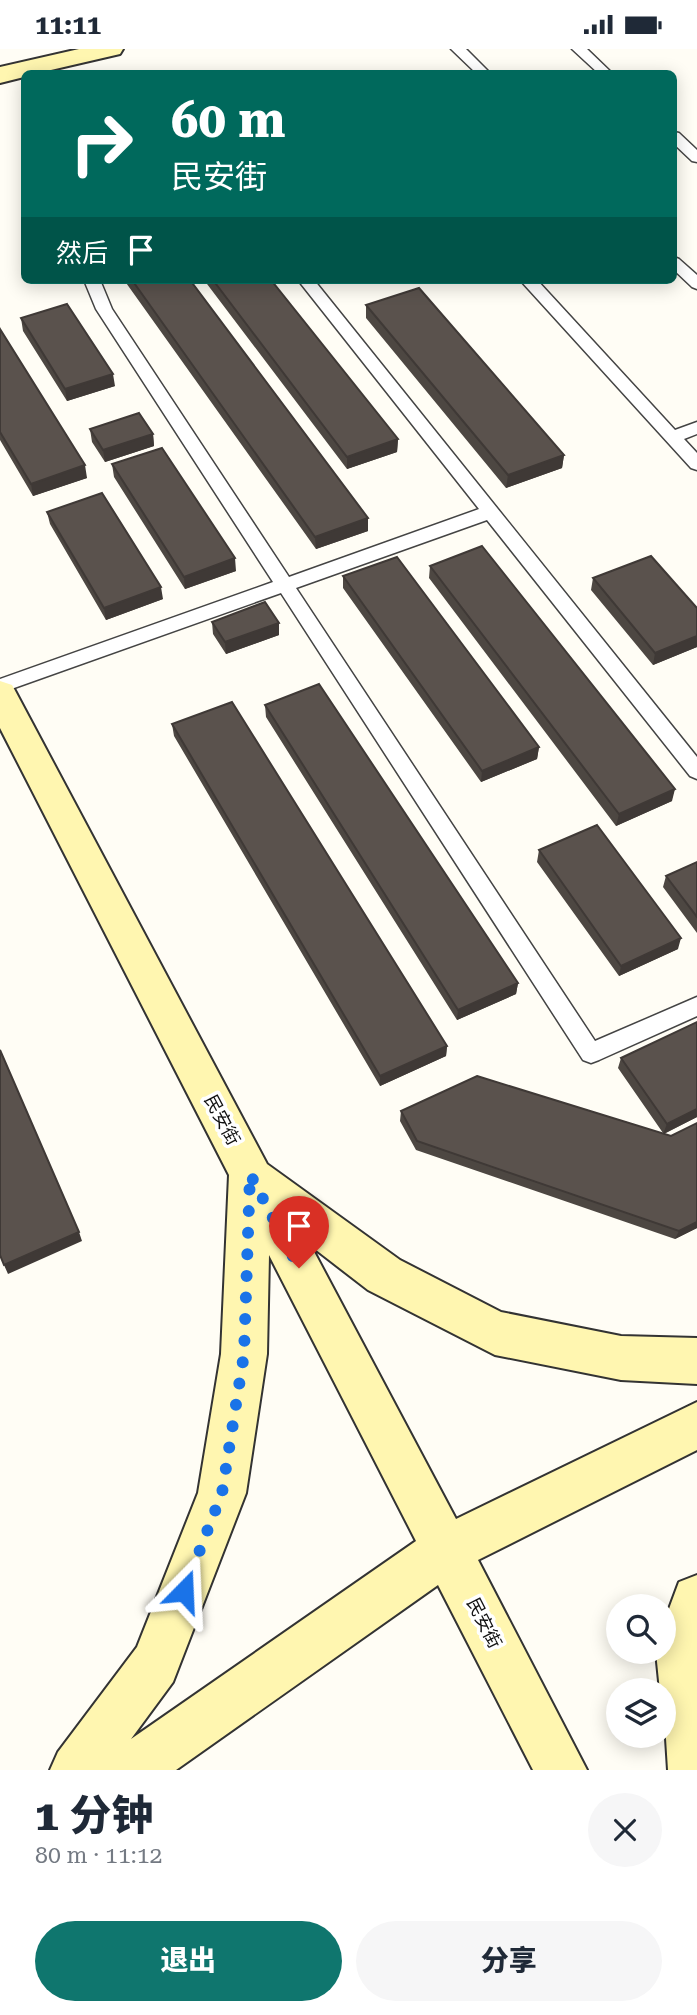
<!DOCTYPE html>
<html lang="zh">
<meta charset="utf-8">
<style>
body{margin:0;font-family:"Roboto Serif","Noto Sans SC",serif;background:#f6f6f7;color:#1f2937;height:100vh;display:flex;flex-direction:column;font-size:26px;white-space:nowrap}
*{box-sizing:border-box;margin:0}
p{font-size:23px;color:#747a83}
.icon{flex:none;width:38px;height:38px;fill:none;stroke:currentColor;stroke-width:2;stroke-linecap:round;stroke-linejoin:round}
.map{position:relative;height:1721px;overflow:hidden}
.details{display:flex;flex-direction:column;background:#fff;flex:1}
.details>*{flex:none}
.top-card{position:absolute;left:21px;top:21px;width:656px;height:214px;border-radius:10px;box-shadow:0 4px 18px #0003;background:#00695c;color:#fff;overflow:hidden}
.controls{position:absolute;left:606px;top:1545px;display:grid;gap:14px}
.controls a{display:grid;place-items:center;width:70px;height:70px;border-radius:50%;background:#fff;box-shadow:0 4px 18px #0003;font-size:35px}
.pin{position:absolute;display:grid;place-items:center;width:60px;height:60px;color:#fff;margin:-72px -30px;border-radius:50% 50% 50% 0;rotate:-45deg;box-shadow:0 0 7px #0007}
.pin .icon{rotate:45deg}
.me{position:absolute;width:77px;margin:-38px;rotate:21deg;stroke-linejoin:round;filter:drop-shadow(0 0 5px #0008)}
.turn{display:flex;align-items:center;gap:24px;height:147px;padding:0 35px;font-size:32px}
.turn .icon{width:91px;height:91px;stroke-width:2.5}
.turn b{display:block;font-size:49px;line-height:60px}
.then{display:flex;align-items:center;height:66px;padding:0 35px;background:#0003;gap:14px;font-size:26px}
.round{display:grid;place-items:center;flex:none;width:74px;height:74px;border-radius:37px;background:#f6f6f7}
.head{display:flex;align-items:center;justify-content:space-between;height:119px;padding:0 35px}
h1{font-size:42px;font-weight:800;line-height:52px}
.button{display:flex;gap:14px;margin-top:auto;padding:14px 35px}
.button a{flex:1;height:80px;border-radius:42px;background:#0f766e;color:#fff;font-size:28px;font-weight:800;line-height:80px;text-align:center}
.button a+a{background:#f6f6f7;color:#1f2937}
.status{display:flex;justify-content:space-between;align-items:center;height:49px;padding:0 35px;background:#fff;direction:ltr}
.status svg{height:19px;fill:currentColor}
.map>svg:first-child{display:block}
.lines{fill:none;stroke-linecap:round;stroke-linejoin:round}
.lane-casing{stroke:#444;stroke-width:3}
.secondary-casing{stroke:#333;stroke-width:4}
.lane{fill:#fff;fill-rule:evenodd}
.secondary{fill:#fff6b0;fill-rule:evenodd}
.wall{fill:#4d4742}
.shaded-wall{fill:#3f3936}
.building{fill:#5a524d;stroke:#3f3936;stroke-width:2}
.route{stroke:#1a73e8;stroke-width:12;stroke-dasharray:0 21.6}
.labels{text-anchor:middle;stroke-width:7;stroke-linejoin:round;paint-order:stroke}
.street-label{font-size:18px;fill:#111;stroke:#fff}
</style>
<div class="status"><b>11:11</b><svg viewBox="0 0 49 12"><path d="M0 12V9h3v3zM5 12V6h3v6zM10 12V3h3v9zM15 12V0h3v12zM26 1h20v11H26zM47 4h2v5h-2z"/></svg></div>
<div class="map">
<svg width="697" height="1721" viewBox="0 0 697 1721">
<rect width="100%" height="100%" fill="#fffdf5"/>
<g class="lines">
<g class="lane-casing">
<path id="lane" d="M451 0H466L490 24H476Z
M572 0H587L612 24H598Z
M674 83 679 84 697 101V113L692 112 674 95Z
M674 208 679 210 697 226V240L692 238 674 221Z
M84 231H100L112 260 289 528 479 460 298 231H314L697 708V730L690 727 487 471 296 539 595 992 697 948V967L599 1011 591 1014 583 1011 281 544 0 644V630L273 533 96 260Z
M520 231H537L675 381 697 373V385L684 390 697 404V421L691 419Z"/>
</g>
<g class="secondary-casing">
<path id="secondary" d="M79 0H123L120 5 38 24H24V28L0 34V18Z
M0 632 12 636 267 1115 400 1211 501 1263 621 1287 697 1289V1335L621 1331 495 1306 368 1241 311 1197 456 1470 697 1353V1401L478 1511 587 1721H533L438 1536 176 1721H50L58 1703 137 1598 198 1444 221 1305 229 1126 0 679ZM269 1206 416 1492 131 1690 173 1633 246 1444 267 1305Z
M697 1526V1721H668L663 1642H660L656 1603H663V1576L679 1533Z"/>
</g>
<use href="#lane" class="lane"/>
<use href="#secondary" class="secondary"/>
</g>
<path class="wall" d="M124 231H190L368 469V482L316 500Z
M204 231H271L398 390 397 403 347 420Z
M366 256 564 406 562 419 506 439 366 269Z
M21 269 115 337 67 352 23 282Z
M0 280 87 429 33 447 0 391Z
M90 380 153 385 154 397 105 413 92 393Z
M112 415 236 522 185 540 114 428Z
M47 463 163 550 106 571 50 475Z
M430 517 672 752 616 777 429 529Z
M343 527 539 698 537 710 481 733 343 539Z
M593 529 697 559V598L653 616 591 541Z
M212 573 279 586 226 605 213 585Z
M265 656 518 934 516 945 457 971 266 668Z
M172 675 447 997 446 1007 380 1037 174 687Z
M539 801 678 900 619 927 537 813Z
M697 813V884L663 838 666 827Z
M621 1009 697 1068 664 1085 671 1087 697 1074V1179L675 1190 416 1101 400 1072 401 1062 663 1084 618 1019Z"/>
<path class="shaded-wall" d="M113 325 115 337 67 352 65 340Z
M153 385 154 397 105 413 103 401Z
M398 390 397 403 347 420V408Z
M564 406 562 419 506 439 508 426Z
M85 416 87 429 33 447 31 435Z
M368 469V482L316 500 315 488Z
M235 509 236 522 185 540 184 528Z
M161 538 163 550 106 571 104 559Z
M279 574V586L226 605 225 593Z
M697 587V598L653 616 655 604Z
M539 698 537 710 481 733 482 722Z
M675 740 672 752 616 777 619 765Z
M681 889 678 900 619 927 621 917Z
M518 934 516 945 457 971 458 961Z
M447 997 446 1007 380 1037V1027Z
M697 1060V1068L663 1085 667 1075Z
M697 1173V1179L675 1190 679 1182Z
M79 1183 82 1192 8 1225 4 1216Z"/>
<path class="building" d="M132 231H190L368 469 315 488Z
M213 231H271L398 390 347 408Z
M419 239 564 406 508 426 366 256Z
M67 255 113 325 65 340 21 269Z
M0 280 85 416 31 435 0 383Z
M139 364 153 385 103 401 90 380Z
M162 399 235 509 184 528 112 415Z
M102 444 161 538 104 559 47 463Z
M482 497 675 740 619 765 430 517Z
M651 507 697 559V587L655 604 593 529Z
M397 508 539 698 482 722 343 527Z
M265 553 279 574 225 593 212 573Z
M319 635 518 934 458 961 265 656Z
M232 653 447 997 380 1027 172 675Z
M597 776 681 889 621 917 539 801Z
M697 813V868L666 827Z
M697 973V1060L667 1075 621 1009Z
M0 1001 79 1183 4 1216 0 1206Z
M477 1027 671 1087 697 1074V1173L679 1182 417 1092 401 1062Z"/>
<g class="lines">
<path class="route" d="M184 1542 222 1444 244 1305 250 1125 299 1219"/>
</g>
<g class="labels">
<g class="street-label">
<text transform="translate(222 1071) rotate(62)" y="6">民安街</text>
<text transform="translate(484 1574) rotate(63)" y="6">民安街</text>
</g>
</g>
</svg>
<div class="controls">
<a><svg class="icon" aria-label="search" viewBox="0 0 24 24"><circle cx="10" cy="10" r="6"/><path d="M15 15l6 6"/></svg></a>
<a><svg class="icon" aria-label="layers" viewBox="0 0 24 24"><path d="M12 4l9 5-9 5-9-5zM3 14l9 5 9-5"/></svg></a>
</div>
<div class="pin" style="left:299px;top:1219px;background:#d93025"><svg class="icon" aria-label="arrive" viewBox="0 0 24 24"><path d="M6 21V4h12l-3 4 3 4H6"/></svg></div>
<svg class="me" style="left:184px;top:1542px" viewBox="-20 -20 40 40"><path d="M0-17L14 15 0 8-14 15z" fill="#1a73e8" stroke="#fff" stroke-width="4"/></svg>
<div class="top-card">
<div class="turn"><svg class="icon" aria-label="right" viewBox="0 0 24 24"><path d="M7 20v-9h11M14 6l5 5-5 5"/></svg><div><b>60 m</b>民安街</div></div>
<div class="then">然后<svg class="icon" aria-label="arrive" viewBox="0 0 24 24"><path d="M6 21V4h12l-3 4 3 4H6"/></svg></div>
</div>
</div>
<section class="details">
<div class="head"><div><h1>1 分钟</h1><p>80 m · 11:12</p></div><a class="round"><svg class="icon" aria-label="close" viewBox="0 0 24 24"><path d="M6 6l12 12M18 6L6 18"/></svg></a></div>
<div class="button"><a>退出</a><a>分享</a></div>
</section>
